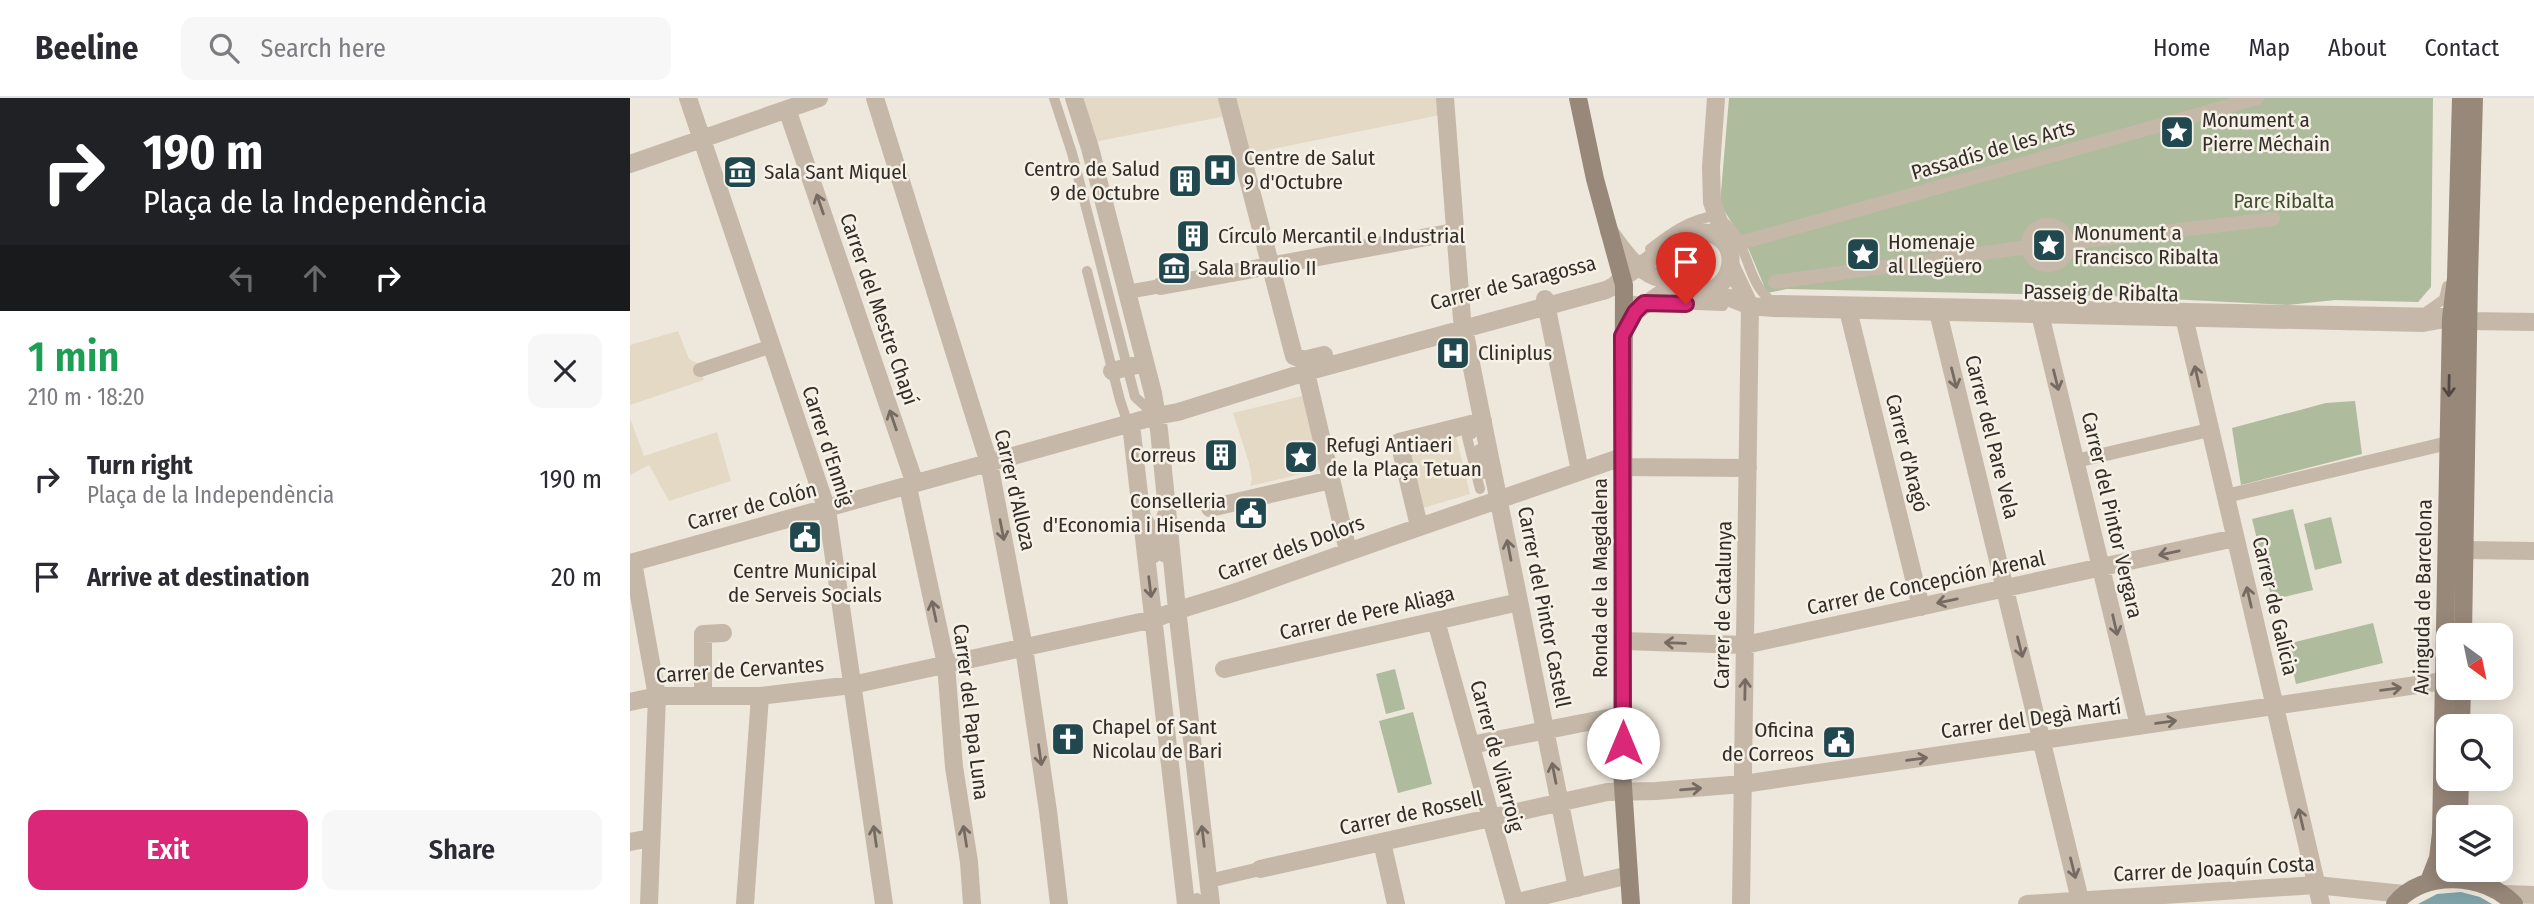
<!DOCTYPE html>
<meta charset="utf-8">
<style>
body{margin:0;font-family:"Fira Sans Condensed",sans-serif;background:#f7f7f7;color:#2b2b33;height:100vh;display:flex;flex-direction:column;font-size:26px;white-space:nowrap}
*{box-sizing:border-box;margin:0}
p{font-size:23px;color:#7c7c81}
.icon{flex:none;width:38px;height:38px;fill:none;stroke:currentColor;stroke-width:2;stroke-linecap:round;stroke-linejoin:round}
.map{position:relative;flex:1;overflow:hidden}
.panel{display:flex;flex-direction:column;background:#fff;width:630px}
.panel>*{flex:none}
.banner{background:#202124;color:#fff;overflow:hidden}
.needle{width:46px;rotate:147deg}
.fabs{position:absolute;left:1806px;top:525px;display:grid;gap:14px}
.fabs a{display:grid;place-items:center;width:77px;height:77px;border-radius:14px;background:#fff;box-shadow:0 4px 18px #0003;font-size:35px}
.pin{position:absolute;display:grid;place-items:center;width:60px;height:60px;color:#fff;margin:-72px -30px;border-radius:50% 50% 50% 0;rotate:-45deg;box-shadow:0 0 7px #0007}
.pin .icon{rotate:45deg}
.me{position:absolute;width:77px;margin:-38px;rotate:0deg;stroke-linejoin:round;filter:drop-shadow(0 0 5px #0008)}
.turn{display:flex;align-items:center;gap:24px;height:147px;padding:0 28px;font-size:32px}
.turn .icon{width:91px;height:91px;stroke-width:2.5}
.turn b{display:block;font-size:49px;line-height:60px}
.lanes{display:flex;align-items:center;height:66px;padding:0 28px;background:#0003;justify-content:center;gap:35px;direction:ltr}
.lanes .off{opacity:.35}
.round{display:grid;place-items:center;flex:none;width:74px;height:74px;border-radius:14px;background:#f7f7f7}
.headline{display:flex;align-items:center;justify-content:space-between;height:119px;padding:0 28px}
h1{font-size:42px;font-weight:600;line-height:52px;color:#1e9e55}
.primary-button{display:flex;gap:14px;margin-top:auto;padding:14px 28px}
.primary-button a{flex:1;height:80px;border-radius:14px;background:#db2777;color:#fff;font-size:28px;font-weight:600;line-height:80px;text-align:center}
.primary-button a+a{background:#f7f7f7;color:#2b2b33}
ul{padding:0;list-style:none}
li{display:flex;align-items:center;gap:21px;height:98px;padding:0 28px}
li div{flex:1}
li b{display:block;font-size:26px}
li em{font-style:normal}
header{display:flex;align-items:center;gap:42px;box-sizing:border-box;height:98px;padding:0 35px;background:#fff;border-bottom:2px solid #e1e1e2}
header strong{font-size:33px}
nav{display:flex;gap:38px;margin-inline-start:auto;font-size:24px}
.search{width:490px;height:63px;background:#f7f7f7;display:flex;align-items:center;gap:18px;box-sizing:border-box;padding:0 24px;border-radius:14px;color:#7c7c81;font-size:26px}
main{display:flex;flex:1;min-height:0}
.map>svg:first-child{display:block}
.green{fill:#aebb9d}
.plaza{fill:#e4d9c4}
.water{fill:#7ea2a8}
.lines{fill:none;stroke-linecap:round;stroke-linejoin:round}
.service{stroke:#c5b8a9;stroke-width:10}
.pedestrian{stroke:#c5b8a9;stroke-width:14}
.minor{stroke:#c5b8a9;stroke-width:18}
.tertiary{stroke:#c5b8a9;stroke-width:18}
.secondary{stroke:#98887a;stroke-width:18}
.oneway{stroke:#756b62}
.oneway2{stroke:#514841}
.route-casing{stroke:#8e194d;stroke-width:18}
.route{stroke:#db2777;stroke-width:12}
.labels{text-anchor:middle;stroke-width:5;stroke-linejoin:round;paint-order:stroke}
.poi-label{font-size:21px;fill:#332c28;stroke:#f6f1e7;text-anchor:start}
.street-label{font-size:21px;fill:#332c28;stroke:#f6f1e7}
.park-label{font-size:21px;fill:#404e2e;stroke:#f6f1e7}
</style>
<header>
<strong>Beeline</strong>
<div class="search"><svg class="icon" aria-label="search" viewBox="0 0 24 24"><circle cx="10" cy="10" r="6"/><path d="M15 15l6 6"/></svg>Search here</div>
<nav><a>Home</a><a>Map</a><a>About</a><a>Contact</a></nav>
</header>
<main>
<section class="panel">
<div class="banner">
<div class="turn"><svg class="icon" aria-label="right" viewBox="0 0 24 24"><path d="M7 20v-9h11M14 6l5 5-5 5"/></svg><div><b>190 m</b>Plaça de la Independència</div></div>
<div class="lanes"><svg class="icon off" aria-label="left" viewBox="0 0 24 24"><path d="M17 20v-9H6M10 6l-5 5 5 5"/></svg><svg class="icon off" aria-label="ahead" viewBox="0 0 24 24"><path d="M12 20V5M6 11l6-6 6 6"/></svg><svg class="icon" aria-label="right" viewBox="0 0 24 24"><path d="M7 20v-9h11M14 6l5 5-5 5"/></svg></div>
</div>
<div class="headline"><div><h1>1 min</h1><p>210 m · 18:20</p></div><a class="round"><svg class="icon" aria-label="close" viewBox="0 0 24 24"><path d="M6 6l12 12M18 6L6 18"/></svg></a></div>
<ul>
<li><svg class="icon" aria-label="right" viewBox="0 0 24 24"><path d="M7 20v-9h11M14 6l5 5-5 5"/></svg><div><b>Turn right</b><p>Plaça de la Independència</p></div><em>190 m</em></li>
<li><svg class="icon" aria-label="arrive" viewBox="0 0 24 24"><path d="M6 21V4h12l-3 4 3 4H6"/></svg><div><b>Arrive at destination</b></div><em>20 m</em></li>
</ul>
<div class="primary-button"><a>Exit</a><a>Share</a></div>
</section>
<div class="map">
<svg width="1904" height="806" viewBox="0 0 1904 806">
<rect width="100%" height="100%" fill="#eee7db"/>
<path class="green" d="M1099 0H1803L1801 189 1788 204 1705 202 1658 207 1479 198 1157 191 1137 195 1119 152 1090 106Z
M1725 303 1732 356 1611 387 1602 330 1696 305Z
M1663 411 1683 492 1642 502 1622 421Z
M1701 419 1712 465 1685 472 1674 426Z
M1743 525 1753 565 1666 586 1657 546Z
M765 571 775 611 756 616 746 576Z
M783 614 802 686 768 695 749 623Z"/>
<path class="plaza" d="M450 0H809L810 17 618 56 601 17 464 44Z
M48 233 59 261 67 265 74 282 0 307V247Z
M676 297 693 371 620 388 622 381 619 365 603 315Z
M0 320 14 358 87 334 101 383 39 403 19 367 0 377Z
M824 330 840 396 786 412 773 361 788 339Z"/>
<path class="water" d="M1831 794 1850 799 1862 806H1788L1807 796Z"/>
<g class="lines">
<path class="service" d="M424 0 442 55 505 299 524 316
M1020 151C1040 135 1060 121 1085 118 1120 137 1113 180 1140 202
M457 173 490 302 498 326
M993 201 1015 205 1093 208
M1143 202 1814 215
M1797 213 1814 201 1817 188
M849 351 855 376
M850 391 837 339 854 328
M514 415 521 426 525 460
M533 459 529 425 534 411
M567 800V806"/>
<path class="pedestrian" d="M1398 147a20 20 0 1 1 40 0a20 20 0 1 1-40 0Z
M1110 145 1627 0
M1439 145 1643 121
M1145 184 1398 149
M497 194 531 188
M70 272 142 248
M1446 363 1579 332
M1596 398 1818 345
M579 783 630 771"/>
<path class="minor" d="M58 0 197 412 254 806
M245 0 359 365 394 550 418 713 429 806
M444 0 460 50 523 295 529 332 547 511 581 806
M597 0 664 258 673 262 694 257
M815 0 832 221 947 790
M157 11 285 386
M0 66 189 0
M1101 168 1120 208 1111 806
M531 188 824 134
M915 201 950 373
M1218 212 1291 509
M1308 214 1451 806
M1410 216 1509 628
M1554 219 1691 806
M673 262 718 453
M482 273 515 265
M498 326 502 335 556 806
M992 369 1118 370
M278 389 316 566 324 669 339 764 342 806
M580 410 701 382
M789 428 769 344 853 323
M1835 452 1904 453
M3 464 27 598 19 806
M0 465 526 318 548 314 676 274 976 192 984 188 993 179
M806 523 885 806
M993 543 1115 547 1605 440
M594 571 889 504
M73 598V536L93 535
M0 604 27 598H130L222 587 524 521C553 509 584 502 615 491 740 445 866 403 992 359
M841 647 993 617
M0 744 21 740
M752 744 766 806
M630 771 977 694 1026 693 1113 686 1814 583
M884 805 999 777
M115 806 130 598"/>
<path class="tertiary" d="M1086 0 1081 69 1082 104 1097 146
M979 133C991 150 1005 171 1026 179 1038 183 1046 183 1056 191
M993 179C1014 168 1056 129 1079 135 1114 145 1103 194 1070 194
M992 238 1005 214 1029 197 1045 191H1056L1087 200H1100L1120 208 1143 210 1793 225 1821 220 1840 223 1904 224
M1874 796 1904 797
M1397 806 1686 787 1773 796"/>
<path class="secondary" d="M948 0 965 81 994 187 992 673 1001 806
M1833 537 1839 180 1844 0
M1831 628 1832 590
M1829 719 1830 681
M1799 783 1808 760 1811 735 1821 220 1826 180 1831 0
M1765 806C1793 771 1855 775 1884 806"/>
</g>
<defs><path id="oneway-shaft" d="M-6 0H5M1.5-3L5.5 0L1.5 3" fill="none" stroke-width="1.6" stroke-linecap="round" stroke-linejoin="round" transform="scale(1.75)"/></defs>
<g class="oneway">
<use href="#oneway-shaft" transform="translate(190 106) rotate(-109)"/>
<use href="#oneway-shaft" transform="translate(1567 278) rotate(-103)"/>
<use href="#oneway-shaft" transform="translate(1324 280) rotate(76)"/>
<use href="#oneway-shaft" transform="translate(1426 282) rotate(76)"/>
<use href="#oneway-shaft" transform="translate(263 322) rotate(-109)"/>
<use href="#oneway-shaft" transform="translate(372 432) rotate(79)"/>
<use href="#oneway-shaft" transform="translate(879 452) rotate(-101)"/>
<use href="#oneway-shaft" transform="translate(1539 455) rotate(168)"/>
<use href="#oneway-shaft" transform="translate(520 489) rotate(83)"/>
<use href="#oneway-shaft" transform="translate(1619 499) rotate(-103)"/>
<use href="#oneway-shaft" transform="translate(1317 503) rotate(168)"/>
<use href="#oneway-shaft" transform="translate(304 513) rotate(-102)"/>
<use href="#oneway-shaft" transform="translate(1485 527) rotate(77)"/>
<use href="#oneway-shaft" transform="translate(1045 545) rotate(-178)"/>
<use href="#oneway-shaft" transform="translate(1390 549) rotate(76)"/>
<use href="#oneway-shaft" transform="translate(1115 591) rotate(-89)"/>
<use href="#oneway-shaft" transform="translate(1761 591) rotate(-8)"/>
<use href="#oneway-shaft" transform="translate(1536 624) rotate(-8)"/>
<use href="#oneway-shaft" transform="translate(410 657) rotate(82)"/>
<use href="#oneway-shaft" transform="translate(1287 661) rotate(-8)"/>
<use href="#oneway-shaft" transform="translate(924 675) rotate(-101)"/>
<use href="#oneway-shaft" transform="translate(1061 691) rotate(-5)"/>
<use href="#oneway-shaft" transform="translate(1671 721) rotate(-103)"/>
<use href="#oneway-shaft" transform="translate(245 738) rotate(-98)"/>
<use href="#oneway-shaft" transform="translate(335 738) rotate(-99)"/>
<use href="#oneway-shaft" transform="translate(573 738) rotate(-97)"/>
<use href="#oneway-shaft" transform="translate(1443 770) rotate(76)"/>
</g>
<use class="oneway2" href="#oneway-shaft" transform="translate(1819 288) rotate(91)"/>
<g class="lines">
<g class="route-casing">
<path id="route" d="M993 645 992 238 1005 214 1014 205 1056 206"/>
</g>
<use href="#route" class="route"/>
</g>
<defs>
<g id="sight-square" transform="scale(1.75)"><rect x="-9" y="-9" width="18" height="18" rx="4" fill="#22484f" stroke="#f6f1e7"/><path d="M0-6L1.8-2.2L6-1.7L2.9 1.2L3.7 5.4L0 3.3L-3.7 5.4L-2.9 1.2L-6-1.7L-1.8-2.2Z" fill="#fff"/></g>
<g id="hospital-square" transform="scale(1.75)"><rect x="-9" y="-9" width="18" height="18" rx="4" fill="#22484f" stroke="#f6f1e7"/><path d="M-5-5h3v3.5h4V-5h3V5h-3V1.5h-4V5h-3Z" fill="#fff"/></g>
<g id="museum-square" transform="scale(1.75)"><rect x="-9" y="-9" width="18" height="18" rx="4" fill="#22484f" stroke="#f6f1e7"/><path d="M0-6L6-3V-2H-6V-3ZM-5-1h2V3h-2ZM-1-1h2V3h-2ZM3-1h2V3H3ZM-6 4H6V6H-6Z" fill="#fff"/></g>
<g id="building-square" transform="scale(1.75)"><rect x="-9" y="-9" width="18" height="18" rx="4" fill="#22484f" stroke="#f6f1e7"/><path d="M-4-6H4V6H1V3H-1V6H-4ZM-2.5-4.3h1.7v1.8h-1.7ZM.8-4.3h1.7v1.8H.8ZM-2.5-1h1.7V.8h-1.7ZM.8-1h1.7V.8H.8Z" fill="#fff"/></g>
<g id="civic-square" transform="scale(1.75)"><rect x="-9" y="-9" width="18" height="18" rx="4" fill="#22484f" stroke="#f6f1e7"/><path d="M-.6-6.5H3V-4.5H.6V-3L4-1V1h2V6H-6V1h2V-1L-.6-3ZM-1.2 2.5V6h2.4V2.5Z" fill="#fff"/></g>
<g id="church-square" transform="scale(1.75)"><rect x="-9" y="-9" width="18" height="18" rx="4" fill="#22484f" stroke="#f6f1e7"/><path d="M-1.2-6h2.4v3.5h3.3v2.4h-3.3V6h-2.4V-.1h-3.3v-2.4h3.3Z" fill="#fff"/></g>
</defs>
<g fill-rule="evenodd">
<use href="#sight-square" x="1547" y="34"/>
<use href="#hospital-square" x="590" y="72"/>
<use href="#museum-square" x="110" y="74"/>
<use href="#building-square" x="555" y="83"/>
<use href="#building-square" x="563" y="138"/>
<use href="#sight-square" x="1419" y="147"/>
<use href="#sight-square" x="1233" y="156"/>
<use href="#museum-square" x="544" y="170"/>
<use href="#hospital-square" x="823" y="255"/>
<use href="#building-square" x="591" y="357"/>
<use href="#sight-square" x="671" y="359"/>
<use href="#civic-square" x="621" y="415"/>
<use href="#civic-square" x="175" y="439"/>
<use href="#church-square" x="438" y="641"/>
<use href="#civic-square" x="1209" y="644"/>
</g>
<g class="labels">
<g class="poi-label">
<text x="1572" y="29">Monument a<tspan x="1572" dy="24">Pierre Méchain</tspan></text>
<text x="614" y="67">Centre de Salut<tspan x="614" dy="24">9 d'Octubre</tspan></text>
<text x="530" y="78" text-anchor="end">Centro de Salud<tspan x="530" dy="24">9 de Octubre</tspan></text>
<text x="134" y="81">Sala Sant Miquel</text>
<text x="1444" y="142">Monument a<tspan x="1444" dy="24">Francisco Ribalta</tspan></text>
<text x="588" y="145">Círculo Mercantil e Industrial</text>
<text x="1258" y="151">Homenaje<tspan x="1258" dy="24">al Llegüero</tspan></text>
<text x="568" y="177">Sala Braulio II</text>
<text x="848" y="262">Cliniplus</text>
<text x="696" y="354">Refugi Antiaeri<tspan x="696" dy="24">de la Plaça Tetuan</tspan></text>
<text x="566" y="364" text-anchor="end">Correus</text>
<text x="596" y="410" text-anchor="end">Conselleria<tspan x="596" dy="24">d'Economia i Hisenda</tspan></text>
<text x="175" y="480" text-anchor="middle">Centre Municipal<tspan x="175" dy="24">de Serveis Socials</tspan></text>
<text x="462" y="636">Chapel of Sant<tspan x="462" dy="24">Nicolau de Bari</tspan></text>
<text x="1184" y="639" text-anchor="end">Oficina<tspan x="1184" dy="24">de Correos</tspan></text>
</g>
<g class="street-label">
<text transform="translate(1363 52) rotate(-16)" y="7">Passadís de les Arts</text>
<text transform="translate(883 185) rotate(-14)" y="7">Carrer de Saragossa</text>
<text transform="translate(1471 195) rotate(1)" y="7">Passeig de Ribalta</text>
<text transform="translate(249 211) rotate(71)" y="7">Carrer del Mestre Chapí</text>
<text transform="translate(1362 339) rotate(76)" y="7">Carrer del Pare Vela</text>
<text transform="translate(198 348) rotate(72)" y="7">Carrer d'Enmig</text>
<text transform="translate(1277 355) rotate(76)" y="7">Carrer d'Aragó</text>
<text transform="translate(385 392) rotate(77)" y="7">Carrer d'Alloza</text>
<text transform="translate(122 408) rotate(-15)" y="7">Carrer de Colón</text>
<text transform="translate(1482 417) rotate(77)" y="7">Carrer del Pintor Vergara</text>
<text transform="translate(661 450) rotate(-20)" y="7">Carrer dels Dolors</text>
<text transform="translate(970 480) rotate(-90)" y="7">Ronda de la Magdalena</text>
<text transform="translate(1296 485) rotate(-12)" y="7">Carrer de Concepción Arenal</text>
<text transform="translate(1793 499) rotate(-89)" y="7">Avinguda de Barcelona</text>
<text transform="translate(1093 507) rotate(-89)" y="7">Carrer de Catalunya</text>
<text transform="translate(1645 508) rotate(77)" y="7">Carrer de Galícia</text>
<text transform="translate(914 509) rotate(79)" y="7">Carrer del Pintor Castell</text>
<text transform="translate(737 515) rotate(-13)" y="7">Carrer de Pere Aliaga</text>
<text transform="translate(110 572) rotate(-4)" y="7">Carrer de Cervantes</text>
<text transform="translate(341 614) rotate(83)" y="7">Carrer del Papa Luna</text>
<text transform="translate(1401 621) rotate(-8)" y="7">Carrer del Degà Martí</text>
<text transform="translate(867 658) rotate(75)" y="7">Carrer de Vilarroig</text>
<text transform="translate(781 715) rotate(-12)" y="7">Carrer de Rossell</text>
<text transform="translate(1584 771) rotate(-3)" y="7">Carrer de Joaquín Costa</text>
</g>
<g class="park-label">
<text x="1654" y="110">Parc Ribalta</text>
</g>
</g>
</svg>
<div class="fabs">
<a><svg class="needle" viewBox="-14 -14 28 28"><path d="M0-13l5 13h-10z" fill="#e53935"/><path d="M0 13l5-13h-10z" fill="#7c7c81"/></svg></a>
<a><svg class="icon" aria-label="search" viewBox="0 0 24 24"><circle cx="10" cy="10" r="6"/><path d="M15 15l6 6"/></svg></a>
<a><svg class="icon" aria-label="layers" viewBox="0 0 24 24"><path d="M12 4l9 5-9 5-9-5zM3 14l9 5 9-5"/></svg></a>
</div>
<div class="pin" style="left:1056px;top:206px;background:#d93025"><svg class="icon" aria-label="arrive" viewBox="0 0 24 24"><path d="M6 21V4h12l-3 4 3 4H6"/></svg></div>
<svg class="me" style="left:993px;top:645px" viewBox="-20 -20 40 40"><circle r="19" fill="#fff"/><path d="M0-13L10 11 0 6-10 11z" fill="#db2777"/></svg>
</div>
</main>
